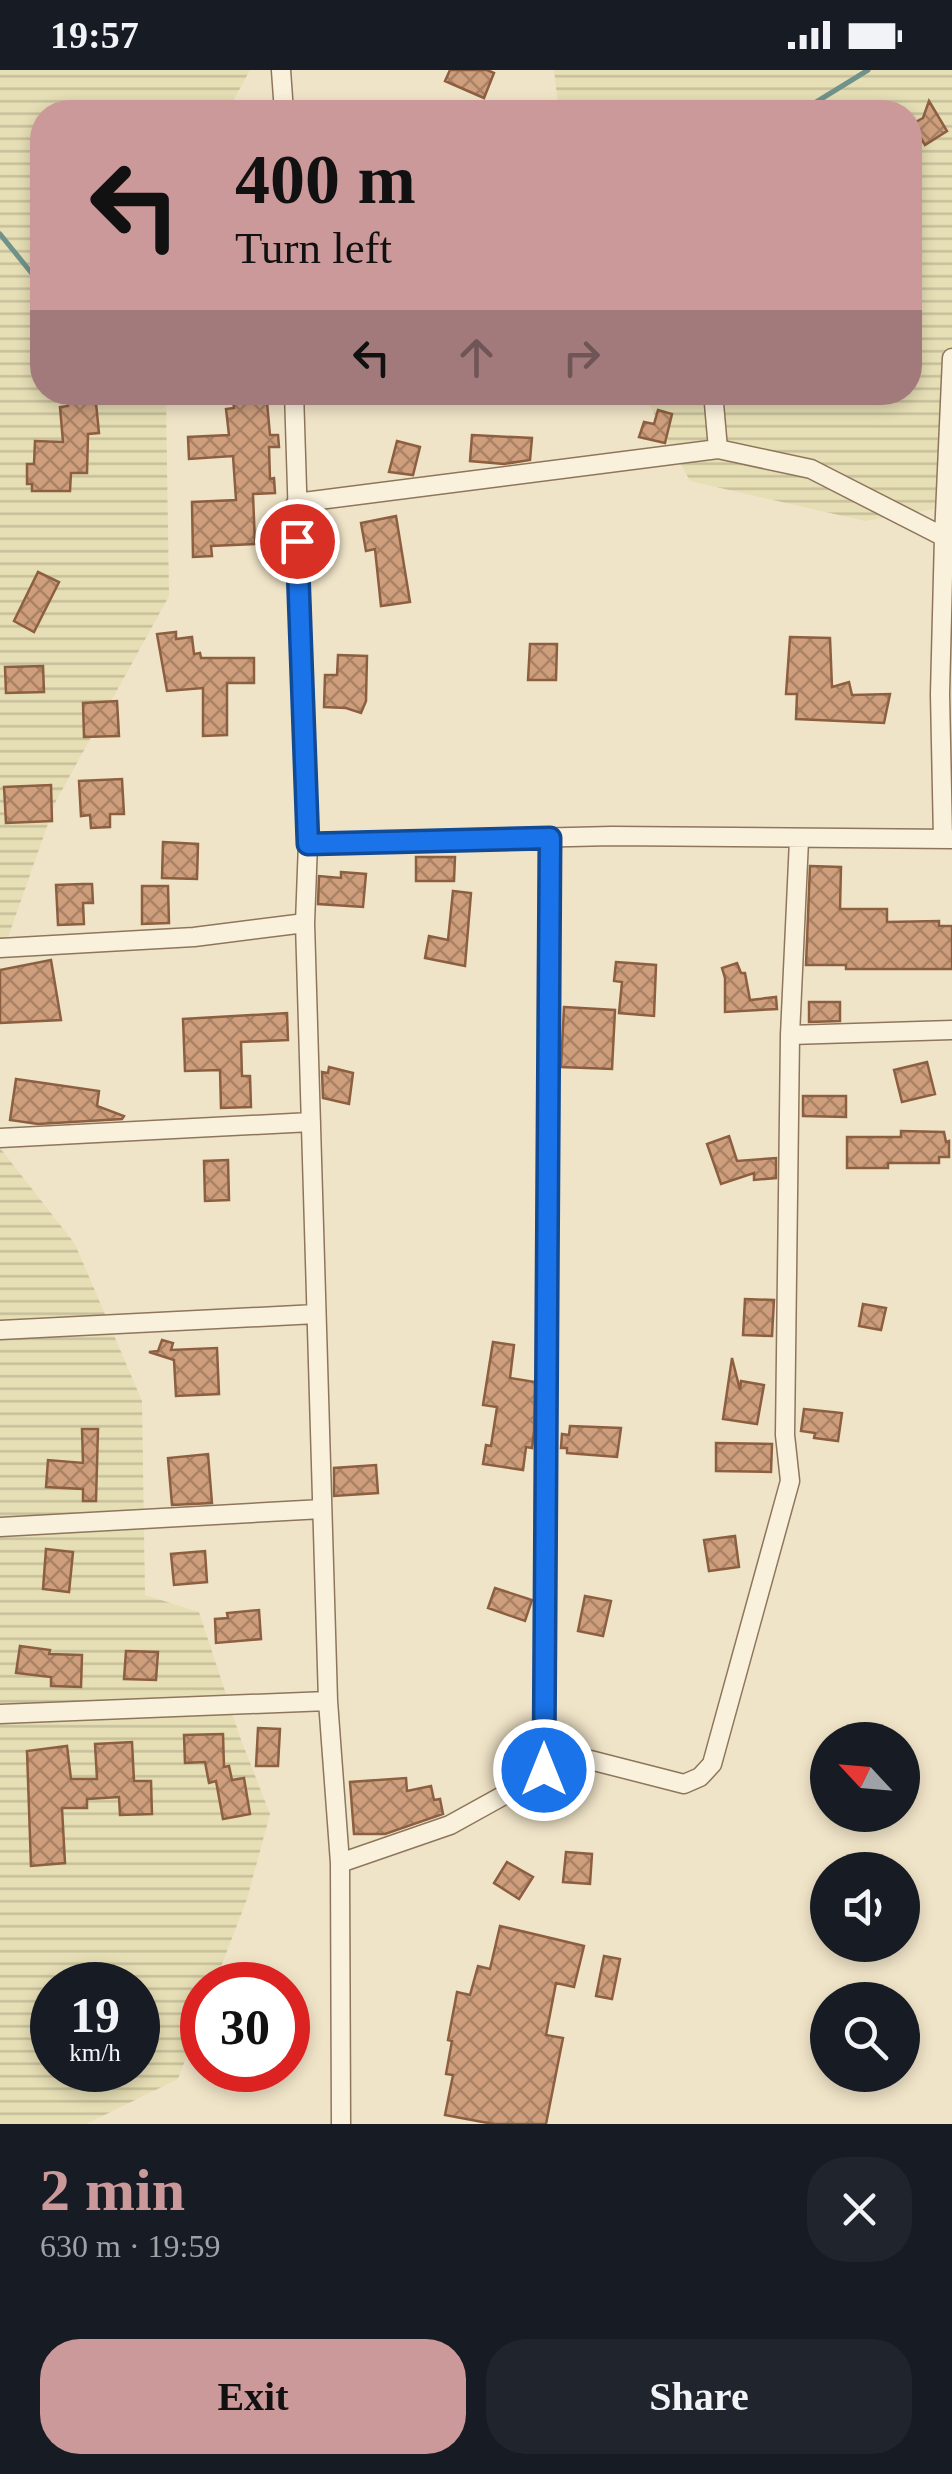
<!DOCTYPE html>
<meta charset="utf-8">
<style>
body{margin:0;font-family:"Times New Roman",serif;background:#20242c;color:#f1f3f6;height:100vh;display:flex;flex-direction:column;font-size:38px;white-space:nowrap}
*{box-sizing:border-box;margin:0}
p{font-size:32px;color:#9ea1a6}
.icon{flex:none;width:55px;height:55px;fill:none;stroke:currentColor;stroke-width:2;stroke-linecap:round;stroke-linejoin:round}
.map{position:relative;height:2054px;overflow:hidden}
.details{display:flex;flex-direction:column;background:#171b24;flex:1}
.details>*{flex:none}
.guide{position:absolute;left:30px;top:30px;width:892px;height:305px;border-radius:40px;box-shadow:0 5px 15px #0003;background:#cc999b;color:#111;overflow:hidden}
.needle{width:65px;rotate:296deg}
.controls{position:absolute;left:810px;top:1652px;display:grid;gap:20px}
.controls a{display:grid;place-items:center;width:110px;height:110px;border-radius:50%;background:#171b24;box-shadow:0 5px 15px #0003;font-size:50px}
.speed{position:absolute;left:30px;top:1892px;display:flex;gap:20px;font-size:50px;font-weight:700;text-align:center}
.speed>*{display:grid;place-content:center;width:130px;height:130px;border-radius:50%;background:#171b24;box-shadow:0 5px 15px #0003;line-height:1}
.speed small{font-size:25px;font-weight:400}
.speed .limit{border:15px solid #d22;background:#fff;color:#111}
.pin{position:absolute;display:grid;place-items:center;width:85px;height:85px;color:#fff;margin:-42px;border:5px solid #fff;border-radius:50%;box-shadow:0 2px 10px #0007}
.me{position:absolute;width:110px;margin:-55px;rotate:0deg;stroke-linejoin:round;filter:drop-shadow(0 0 8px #0008)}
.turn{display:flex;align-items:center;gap:35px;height:210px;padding:0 40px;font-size:45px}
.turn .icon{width:130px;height:130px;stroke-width:2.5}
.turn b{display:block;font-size:70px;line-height:85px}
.lanes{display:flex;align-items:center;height:95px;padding:0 40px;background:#0003;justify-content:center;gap:50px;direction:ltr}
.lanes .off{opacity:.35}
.round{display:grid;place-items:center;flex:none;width:105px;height:105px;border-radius:40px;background:#20242c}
.headline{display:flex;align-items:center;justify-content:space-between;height:170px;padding:0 40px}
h1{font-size:60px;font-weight:700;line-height:75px;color:#cc999b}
.action{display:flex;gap:20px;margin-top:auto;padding:20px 40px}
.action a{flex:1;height:115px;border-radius:40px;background:#cc999b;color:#111;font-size:40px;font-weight:700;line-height:115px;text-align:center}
.action a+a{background:#20242c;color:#f1f3f6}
.status{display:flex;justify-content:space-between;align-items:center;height:70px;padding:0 50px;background:#171b24;direction:ltr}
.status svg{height:28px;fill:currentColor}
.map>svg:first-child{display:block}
.farmland{fill:url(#farmland-rules);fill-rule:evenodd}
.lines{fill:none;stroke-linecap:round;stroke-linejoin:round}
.stream{stroke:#6f938a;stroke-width:5}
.building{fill:url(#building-cross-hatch);stroke:#8d5f41;stroke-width:2.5}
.minor-casing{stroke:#8d765c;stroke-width:21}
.minor{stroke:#faf1dc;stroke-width:18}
.route-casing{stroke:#114b97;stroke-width:25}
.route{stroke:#1a73e8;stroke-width:18}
</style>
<div class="status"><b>19:57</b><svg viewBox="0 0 49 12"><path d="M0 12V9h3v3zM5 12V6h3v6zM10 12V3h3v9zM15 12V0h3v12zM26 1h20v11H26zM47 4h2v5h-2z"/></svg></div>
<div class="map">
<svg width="952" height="2054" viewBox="0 0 952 2054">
<defs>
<pattern id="farmland-rules" width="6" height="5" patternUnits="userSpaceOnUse" patternTransform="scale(2.5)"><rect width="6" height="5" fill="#e6deb5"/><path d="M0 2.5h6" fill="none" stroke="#c6bf9b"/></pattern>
<pattern id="building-cross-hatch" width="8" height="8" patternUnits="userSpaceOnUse" patternTransform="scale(2.5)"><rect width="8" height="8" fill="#cf9f7d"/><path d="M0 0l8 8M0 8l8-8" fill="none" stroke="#a98266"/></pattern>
</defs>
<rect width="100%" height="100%" fill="#f0e4c8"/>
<path class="farmland" d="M0 0H250L227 42H42V322L166 323 169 526 56 731 0 890Z
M554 0H952V436L865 451 690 411 643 323 910 322V42H559Z
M0 1078 75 1174 142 1331 145 1525 199 1542 240 1667 270 1744 247 1829 214 1915H202V1945L178 2009 86 2054H0ZM52 1915H138V2000H52Z"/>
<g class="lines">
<path class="stream" d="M800 42 868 0
M0 164 42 216"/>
</g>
<path class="building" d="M450 0H487L494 3 484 28 445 11Z
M929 31 947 61 925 75 912 54 923 48Z
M232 322H262L263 332H267L270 365H278L279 377H269L270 409 274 408 275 423 253 424 255 474 211 476 212 486 193 487 192 432 236 430 233 386 189 389 188 367 229 365 226 339 234 338Z
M88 331V333H96L99 363 88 364 87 403H71L70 421H32V414H27V394H34L35 371 63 372 60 337 68 336V332Z
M658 340 672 344 665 373 639 367 644 352 654 354Z
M472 365 532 368 530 390 504 394 470 391Z
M397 371 420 377 413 405 389 402Z
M396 446 410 532 381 536 375 479 366 481 361 453Z
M38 502 59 512 34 562 14 551Z
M176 562V569L192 567 194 584 200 583 201 588H254V613H227V665L203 666V618L167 621 157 564Z
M790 567 830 568 832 617 849 612 852 625 890 624 884 653 796 649 797 624H786Z
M530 574H557L556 610H528Z
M338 585 367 586 366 631 361 643 346 638 324 637 325 605H337Z
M43 596 44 622 6 623 5 597Z
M117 631 119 666 84 667 83 633Z
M122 709 124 744H110V757L91 758 90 745 81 746 79 711Z
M51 715 52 751 6 753 4 717Z
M163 772 198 774 197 809 162 808Z
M416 787H455L454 811H416Z
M810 796 841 797 840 839H887V852L939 851V856H952V899H846V895H806Z
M341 802 366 804 363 837 318 834 319 806 341 808Z
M83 814H92L93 833H83L84 854 58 855 56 815Z
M142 816H168L169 853 142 854Z
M453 821 471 823 465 896 425 888 429 866 448 870Z
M51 890 61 950 0 953V900Z
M616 892 656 895 654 946 619 943 622 912 614 911Z
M737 893 741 903H745L750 930 776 927 777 939 725 942V908L722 898Z
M809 932H840V951L809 952Z
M564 937 615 940 612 999 561 997Z
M287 943 288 970 241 972 242 1006H250L251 1037 221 1038 220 1000 185 1001 183 949Z
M927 992 935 1024 902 1032 894 1000Z
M329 997 353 1003 349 1034 323 1028 322 1002 328 1003Z
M16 1009 99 1021 97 1036 124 1046 122 1049 38 1054 10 1050Z
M803 1026H846V1047L803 1046Z
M901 1061 944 1062 946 1072 949 1071V1087H939V1093H888V1098H847V1067H901Z
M729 1066 737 1091 776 1088V1108L754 1110V1103L721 1114 707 1074Z
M228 1090 229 1130 205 1131 204 1091Z
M745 1229 774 1230 772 1266 743 1265Z
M863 1234 886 1238 881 1260 859 1256Z
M162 1270 173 1273 171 1280 217 1278 219 1324 176 1326 174 1290 149 1282 158 1281Z
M493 1272 514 1275 510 1308 535 1312 534 1361 532 1378 526 1377 523 1400 483 1394 486 1375 491 1376 497 1337 483 1335Z
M732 1288 740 1320 741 1311 764 1315 757 1354 723 1349Z
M804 1339 842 1343 838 1371 814 1368 815 1363 801 1361Z
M570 1356 621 1358 617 1387 567 1383V1378H561L562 1364 569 1365Z
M82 1359H98L96 1431H83V1419L46 1417 48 1390 83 1393Z
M716 1373 772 1374 771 1402 716 1401Z
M208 1384 212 1433 172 1435 168 1388Z
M376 1395 378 1423 334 1426V1398Z
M735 1466 739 1497 709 1501 704 1470Z
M46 1479 73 1482 69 1522 43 1519Z
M205 1481 207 1512 174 1515 171 1484Z
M495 1518 532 1530 525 1551 488 1538Z
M585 1526 611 1531 603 1566 578 1561Z
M259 1540 261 1569 216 1573 215 1549 228 1548 227 1543Z
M20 1576 50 1580 49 1584 82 1585 81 1617 51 1616V1607L16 1603Z
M126 1581 158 1582 156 1610 124 1609Z
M258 1658 280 1659 278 1696H256Z
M223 1664 224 1697 229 1696 232 1710 244 1708 250 1744 223 1749 216 1711 209 1713 205 1692 185 1693 184 1665Z
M132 1672 134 1711H151L152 1744 120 1745 119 1727 87 1729V1738H62L65 1793 31 1796 27 1681 67 1676 71 1709H97L95 1674Z
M406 1708 407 1721 431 1716 434 1730 440 1729 443 1744 385 1764H354L350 1712Z
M566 1782 592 1784 590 1814 563 1812Z
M507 1792 533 1807 519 1829 494 1813Z
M500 1856 584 1876 574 1917 556 1913 546 1965 563 1968 546 2054H493L445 2045 453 2005 446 2004 452 1971 448 1970 457 1922 470 1925 478 1896 490 1899Z
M604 1886 620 1889 612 1929 596 1926Z"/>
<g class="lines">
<g class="minor-casing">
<path id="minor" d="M281 0 284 42
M294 322 308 773 305 853 328 1631 340 1793 341 2054
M713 322 718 379
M296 433 718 379 811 399 944 467 940 624 943 769
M944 467 952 288
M799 770 790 965 952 960
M308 773 612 766 952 769
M0 878 194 867 305 853
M0 1068 311 1052
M0 1260 316 1244
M0 1457 322 1439
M0 1644 328 1631
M545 1700 550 767
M340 1793 450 1755 564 1692 590 1690 684 1714 700 1707 712 1694 790 1411 785 1365 790 965"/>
</g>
<use href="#minor" class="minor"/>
</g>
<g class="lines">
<g class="route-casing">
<path id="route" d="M297 471 308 774 550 768 544 1700"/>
</g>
<use href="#route" class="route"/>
</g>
</svg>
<div class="controls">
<a><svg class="needle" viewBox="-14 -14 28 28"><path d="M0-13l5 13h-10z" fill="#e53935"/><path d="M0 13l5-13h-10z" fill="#9ea1a6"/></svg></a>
<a><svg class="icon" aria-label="sound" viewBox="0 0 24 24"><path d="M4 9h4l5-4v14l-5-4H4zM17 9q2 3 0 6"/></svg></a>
<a><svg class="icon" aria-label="search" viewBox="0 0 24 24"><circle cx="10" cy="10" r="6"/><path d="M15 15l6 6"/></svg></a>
</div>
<div class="speed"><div>19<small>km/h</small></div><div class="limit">30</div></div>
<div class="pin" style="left:297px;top:471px;background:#d93025"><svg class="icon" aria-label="arrive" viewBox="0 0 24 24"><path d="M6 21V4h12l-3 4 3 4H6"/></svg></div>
<svg class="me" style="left:544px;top:1700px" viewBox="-20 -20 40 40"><circle r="17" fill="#1a73e8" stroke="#fff" stroke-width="3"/><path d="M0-11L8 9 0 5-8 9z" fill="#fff"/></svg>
<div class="guide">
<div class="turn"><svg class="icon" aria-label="left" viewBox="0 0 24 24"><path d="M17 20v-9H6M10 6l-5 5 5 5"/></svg><div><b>400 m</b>Turn left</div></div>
<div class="lanes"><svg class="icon" aria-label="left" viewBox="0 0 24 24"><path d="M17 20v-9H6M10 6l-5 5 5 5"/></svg><svg class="icon off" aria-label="ahead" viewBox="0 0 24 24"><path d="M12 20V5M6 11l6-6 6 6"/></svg><svg class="icon off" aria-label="right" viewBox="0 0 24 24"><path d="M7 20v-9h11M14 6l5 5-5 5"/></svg></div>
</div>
</div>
<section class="details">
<div class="headline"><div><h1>2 min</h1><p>630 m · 19:59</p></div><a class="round"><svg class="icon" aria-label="close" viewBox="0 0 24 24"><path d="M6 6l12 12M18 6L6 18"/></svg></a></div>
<div class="action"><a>Exit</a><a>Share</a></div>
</section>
